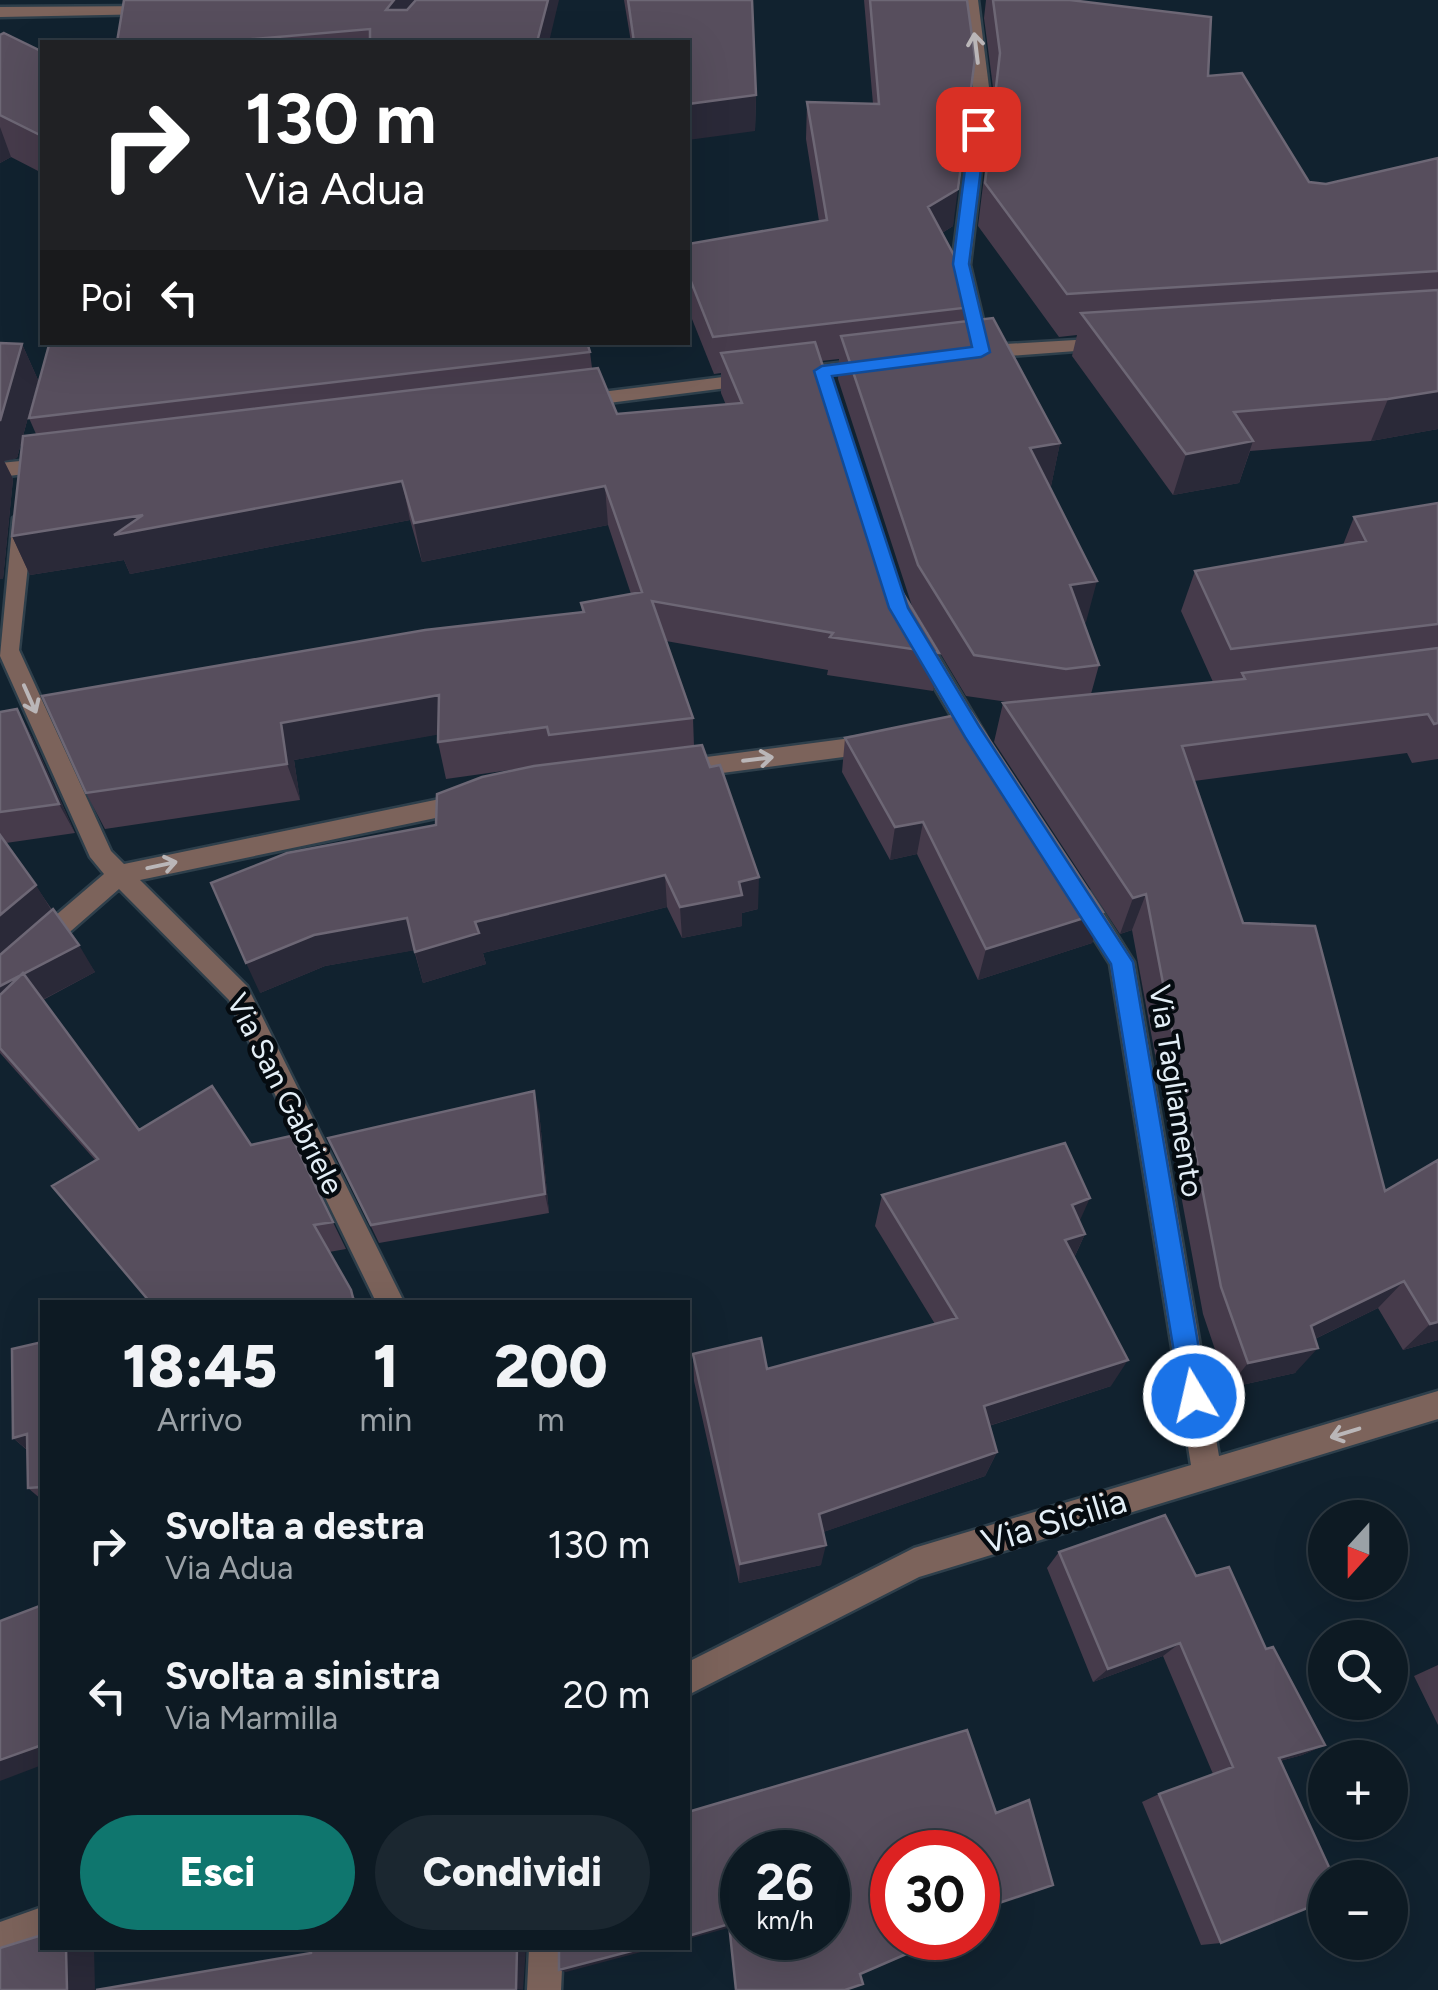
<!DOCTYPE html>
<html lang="it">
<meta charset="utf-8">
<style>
body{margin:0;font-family:Figtree,sans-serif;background:#1b2730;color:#f1f3f6;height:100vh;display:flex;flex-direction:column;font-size:38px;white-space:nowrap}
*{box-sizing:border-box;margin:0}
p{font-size:32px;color:#9aa1a6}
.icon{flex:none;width:55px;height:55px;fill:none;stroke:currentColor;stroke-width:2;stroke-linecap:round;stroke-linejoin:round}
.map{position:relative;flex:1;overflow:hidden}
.sheet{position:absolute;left:40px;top:1300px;width:650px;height:650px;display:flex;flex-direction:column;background:#0d1a23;border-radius:0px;box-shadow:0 10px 40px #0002,0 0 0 2px #2d3841}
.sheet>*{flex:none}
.banner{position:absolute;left:40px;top:40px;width:650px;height:305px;border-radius:0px;box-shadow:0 10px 40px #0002,0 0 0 2px #2d3841;background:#202124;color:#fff;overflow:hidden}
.needle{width:65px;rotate:201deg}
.buttons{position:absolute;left:1308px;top:1500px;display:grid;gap:20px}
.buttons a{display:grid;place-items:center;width:100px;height:100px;border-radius:50%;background:#0d1a23;box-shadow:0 10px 40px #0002,0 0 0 2px #2d3841;font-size:50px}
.speed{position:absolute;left:720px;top:1830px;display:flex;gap:20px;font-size:50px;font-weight:700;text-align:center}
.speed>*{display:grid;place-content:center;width:130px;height:130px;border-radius:50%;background:#0d1a23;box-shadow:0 10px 40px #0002,0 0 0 2px #2d3841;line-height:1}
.speed small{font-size:25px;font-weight:400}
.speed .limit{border:15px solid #d22;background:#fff;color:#111}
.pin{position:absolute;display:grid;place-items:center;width:85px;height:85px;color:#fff;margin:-42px;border-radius:20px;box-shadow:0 5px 15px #0006}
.me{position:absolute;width:110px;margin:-55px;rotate:351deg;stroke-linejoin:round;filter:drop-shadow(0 0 8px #0008)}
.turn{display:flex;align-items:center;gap:35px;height:210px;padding:0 40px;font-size:45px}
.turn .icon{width:130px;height:130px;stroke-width:2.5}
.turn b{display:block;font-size:70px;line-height:85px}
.then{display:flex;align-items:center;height:95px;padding:0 40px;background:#0003;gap:20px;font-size:38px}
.eta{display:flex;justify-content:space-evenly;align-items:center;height:170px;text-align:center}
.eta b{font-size:60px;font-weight:800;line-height:70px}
.primary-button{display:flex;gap:20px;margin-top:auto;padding:20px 40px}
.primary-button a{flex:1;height:115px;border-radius:60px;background:#0f766e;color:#fff;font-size:40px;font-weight:800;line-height:115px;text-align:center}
.primary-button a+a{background:#1b2730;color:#f1f3f6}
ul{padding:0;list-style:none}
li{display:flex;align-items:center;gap:30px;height:150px;padding:0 40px}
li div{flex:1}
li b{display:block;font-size:38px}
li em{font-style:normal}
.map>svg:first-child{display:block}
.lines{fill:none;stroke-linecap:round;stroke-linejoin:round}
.minor-casing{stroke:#2e3f4b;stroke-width:5}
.minor{fill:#7c635b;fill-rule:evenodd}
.wall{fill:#463b4b}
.shaded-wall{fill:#2a2938}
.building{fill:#574e5d;stroke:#6d6775;stroke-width:2.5;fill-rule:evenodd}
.oneway{stroke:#bab6b8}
.route{fill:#1a73e8;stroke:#114b97;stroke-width:2.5}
.labels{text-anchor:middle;stroke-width:9;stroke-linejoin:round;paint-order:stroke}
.street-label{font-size:30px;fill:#e3eef6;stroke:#050b10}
.near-street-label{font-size:35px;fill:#e3eef6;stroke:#050b10}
</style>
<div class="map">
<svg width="1438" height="1990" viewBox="0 0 1438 1990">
<rect width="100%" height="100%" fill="#11222f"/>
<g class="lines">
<g class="minor-casing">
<path id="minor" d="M962 0H978L990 95 970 265 989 345 1109 338 1118 344 1116 348 981 358 970 352 952 265 974 95Z
M160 6 163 9 155 14 0 17V7Z
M870 359 879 365 877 369 577 407 567 401 577 395Z
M51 458 61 465 58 470 0 477V463Z
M23 511 33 518 19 650 111 851 124 864 469 793 481 802 469 811 140 880 247 986 404 1302H376L229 1000 119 889 9 985 0 988V963L104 874 90 857 0 656 13 518Z
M918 633 926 635 985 734 988 740 985 746H969L907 641Z
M874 735 885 744 874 753 676 779 665 770 676 761Z
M1081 889 1090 892 1134 962 1219 1456 1438 1391V1419L919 1577 688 1695V1662L914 1548 1191 1465 1110 964 1069 899 1072 892Z
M42 1907V1941L0 1956V1922Z
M529 1948H563L561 1990H527Z"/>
</g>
<use href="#minor" class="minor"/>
</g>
<path class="wall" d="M124 0 549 42H117Z
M624 0H752L756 95 755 131 688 42H631Z
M864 0H967L953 226 942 233 972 307 970 321 1060 443 1051 486H1049L1086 622 1084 623 1099 665 1091 694 1213 682 1181 611 1195 571 1343 545 1354 517 1438 503V759L1412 763 1407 753 1194 781 1243 923 1385 1191 1438 1160V1340L1403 1350 1378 1308 1315 1339 1295 1373 1228 1388 1203 1314 1132 930 1120 934 994 742 1003 703 1008 702 966 696 912 606 838 379 839 359 821 361 889 570 939 653 933 691 827 675 828 670 666 641 693 718 694 746 758 909 742 913V926L682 938 667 907 483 953 486 964 423 983 414 950 325 966 260 993 436 825 532 767 446 779 438 742V734L294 760 300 800 105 829 86 793 582 612 581 603 631 594 608 525 422 562 410 520 130 574 124 560 30 575 12 536 23 436 17 458 4 461 13 479 3 579 0 343 22 344 38 380 23 436 36 434 29 418 590 352 592 368 617 414 726 405 721 393V373L714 374 688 309V244L819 221 806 139 807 102 873 104Z
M986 0H1070L1208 76 1309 182 1326 184 1438 158V429L1371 441 1250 451 1239 483 1173 495 1072 356 1077 335 1059 337 978 226 994 95 984 18Z
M0 35 39 50 42 48V173L11 157 0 163Z
M17 709 33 739 75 833 6 843 95 972 43 1000 139 1130 251 1145 291 1136 346 1249 329 1252 357 1302H149L95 1160 0 1053V712Z
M845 738 1103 912 1092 943 978 980 917 854 890 860 842 772Z
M539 1111 549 1213 379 1243 328 1138Z
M882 1195 1079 1222 1085 1234 1074 1258 1111 1386 989 1426 997 1452 985 1476 823 1532 821 1565 739 1583 694 1381 693 1354 767 1369 935 1324 875 1226Z
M42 1342V1500L28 1488 27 1450 13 1438Z
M1059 1552 1196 1576 1266 1649 1325 1745 1302 1755 1280 1761 1221 1943 1201 1945 1142 1802 1159 1794 1213 1774 1163 1656 1093 1682 1047 1568Z
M1438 1665V1725L1414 1676Z"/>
<path class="shaded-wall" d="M394 0H428L393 42 386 10Z
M548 0H559L549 42H537Z
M756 95 755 131 688 140V104Z
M0 127 11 157 0 163Z
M958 189 953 226 924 244 928 207Z
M22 344 38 380 17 458 4 461 13 479 3 579H0V421Z
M1438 391V429L1371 441 1388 399Z
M1253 441 1239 483 1173 495 1186 454Z
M1060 443 1051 486 1022 491 1030 448Z
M402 481 410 520 130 574 124 560 30 575 12 536 143 515Z
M605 486 608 525 422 562 414 523Z
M1097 581 1086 622 1060 627 1070 585Z
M439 695 447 733 294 760 300 800 287 764 281 723Z
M17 709 33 739 75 833 59 804Z
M923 822 917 854 890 860 895 827Z
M665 875 667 907 483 953 486 964 423 983 415 952 475 922Z
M759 877 758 909 742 913V926L682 938 680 907 739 882Z
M36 885 53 913 0 958V915Z
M1146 894 1132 930 1120 934 1133 898Z
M1103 912 1092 943 978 980 986 949Z
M407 918 416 950 325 966 260 993 246 963 314 935Z
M79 945 95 972 0 1022V986Z
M534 1091 539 1111 549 1213 545 1194Z
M1090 1198 1076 1229 1072 1205Z
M1085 1234 1071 1264 1065 1240Z
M1404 1281 1378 1308 1288 1352 1311 1326Z
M1438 1322V1340L1403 1350 1430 1324Z
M1318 1348 1295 1373 1228 1388 1248 1363Z
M1128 1360 1111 1386 973 1431 984 1406Z
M27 1434 39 1459 13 1438Z
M997 1452 985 1476 815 1535 819 1514Z
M826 1545 821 1565 739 1583 740 1564Z
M1180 1643 1163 1656 1093 1682 1108 1669Z
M42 1745V1765L0 1781V1760Z
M1325 1745 1302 1755 1258 1767 1279 1758Z
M729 1924 728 1928 688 1939V1936Z
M66 1948H94L95 1990H67Z
M517 1948H526L523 1990 514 1989Z
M643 1948H656L566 1972 559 1970Z"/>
<path class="building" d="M124 0H394L386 10H407L416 0H548L537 42H370V29L218 42H117Z
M628 0H752L756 95 688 104V42H634Z
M870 0H967L975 58 958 189 928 207 964 274 972 307 713 337 688 274V244L827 220 807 102 879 104Z
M993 0H1070L1211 17 1208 76 1242 73 1309 182 1326 184 1438 158V271L1067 294 985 183 1000 53Z
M4 33 39 50 42 48V136L0 115V35Z
M1438 290V391L1388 399 1234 412 1253 441 1186 454 1081 313Z
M993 318 1060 443 1030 448 1097 581 1070 585 1099 665 1066 669 974 655 918 565 841 336Z
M51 342H587L590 352 29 418 49 345Z
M815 342 889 570 939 653 830 637 833 633 652 601 693 718 549 735 547 727 438 742 439 695 281 723 287 764 86 793 42 696 425 630 584 612 581 603 642 592 605 486 414 523 402 481 114 535 143 515 12 536 23 436 598 368 617 414 742 403 721 353Z
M0 343 22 344 0 421Z
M1438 503V624L1231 649 1195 571 1366 541 1354 517Z
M1438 648V723L1434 724 1428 714 1182 746 1243 923 1315 926 1385 1191 1438 1160V1322L1430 1324 1404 1281 1311 1326 1318 1348 1248 1363 1221 1287 1146 894 1133 898 1003 703 1245 679 1242 673Z
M17 709 59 804 0 812V712Z
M971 712 1103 912 986 949 923 822 895 827 845 738Z
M702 745 710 767 720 765 759 877 739 882 742 895 680 907 665 875 475 922 479 933 415 952 407 918 314 935 246 963 211 883 287 853 436 825 437 794 482 777 534 766Z
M0 835 36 885 0 915Z
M53 909 79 945 0 986V955Z
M23 973 139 1130 212 1086 251 1145 291 1136 333 1222 314 1225 351 1290 354 1302H150L52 1186 98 1159 0 1048V995Z
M534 1091 545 1194 371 1225 328 1138Z
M1065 1143 1090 1198 1072 1205 1085 1234 1065 1240 1128 1360 984 1406 997 1452 819 1514 826 1545 740 1564 693 1354 761 1338 767 1369 957 1318 882 1195Z
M42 1342V1487L28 1488 27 1434 13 1438 12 1349Z
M1165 1515 1196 1576 1229 1567 1266 1649 1273 1647 1325 1745 1279 1758 1334 1878H1325V1901L1221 1943 1159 1794 1233 1767 1180 1643 1108 1669 1059 1552Z
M42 1605V1745L0 1760V1621Z
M967 1730 996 1813 1029 1800 1053 1885 978 1910V1852H892V1938H905L911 1952 860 1974 863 1984 845 1990H736L729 1924 688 1936V1812ZM742 1852H828V1938H742Z
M42 1935V1948H66L67 1990H0V1948Z
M311 1948H517L516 1990H96L311 1953Z
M559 1948H643L559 1970Z"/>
<defs><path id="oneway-shaft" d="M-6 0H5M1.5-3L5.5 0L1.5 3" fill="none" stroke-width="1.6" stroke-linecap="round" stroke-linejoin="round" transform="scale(2.5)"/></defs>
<g class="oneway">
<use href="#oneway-shaft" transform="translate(976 48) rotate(-97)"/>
<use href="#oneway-shaft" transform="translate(30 699) rotate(66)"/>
<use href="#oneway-shaft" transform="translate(758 759) rotate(-7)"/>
<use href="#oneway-shaft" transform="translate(162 865) rotate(-12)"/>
<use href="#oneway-shaft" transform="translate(1345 1433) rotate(163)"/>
</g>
<path class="route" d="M978 124 986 129 969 264 990 352 981 357 832 376 908 608 979 726 1133 962 1207 1396 1204 1405 1194 1409 1185 1405 1181 1396 1111 964 965 737 889 608 814 371 822 366 972 347 953 264 970 129Z"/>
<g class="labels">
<g class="street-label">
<text transform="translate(1176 1091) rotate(81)" y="10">Via Tagliamento</text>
<text transform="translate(285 1094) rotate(63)" y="10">Via San Gabriele</text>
</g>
<g class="near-street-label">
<text transform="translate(1054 1521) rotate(-17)" y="12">Via Sicilia</text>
</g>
</g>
</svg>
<div class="buttons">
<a><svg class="needle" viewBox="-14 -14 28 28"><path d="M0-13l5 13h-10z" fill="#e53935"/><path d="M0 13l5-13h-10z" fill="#9aa1a6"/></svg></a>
<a><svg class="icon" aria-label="search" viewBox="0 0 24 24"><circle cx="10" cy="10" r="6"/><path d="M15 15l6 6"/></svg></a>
<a>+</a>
<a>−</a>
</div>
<div class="speed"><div>26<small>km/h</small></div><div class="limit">30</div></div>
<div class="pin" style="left:978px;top:129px;background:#d93025"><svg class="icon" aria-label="arrive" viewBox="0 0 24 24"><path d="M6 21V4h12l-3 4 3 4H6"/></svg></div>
<svg class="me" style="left:1194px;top:1396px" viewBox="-20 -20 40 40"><circle r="17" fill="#1a73e8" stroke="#fff" stroke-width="3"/><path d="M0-11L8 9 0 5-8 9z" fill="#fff"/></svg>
<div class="banner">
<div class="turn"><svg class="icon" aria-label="right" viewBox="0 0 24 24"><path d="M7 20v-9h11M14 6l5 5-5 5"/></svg><div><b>130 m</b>Via Adua</div></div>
<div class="then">Poi<svg class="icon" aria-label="left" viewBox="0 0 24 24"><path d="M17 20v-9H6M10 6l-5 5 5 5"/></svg></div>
</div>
<section class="sheet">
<div class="eta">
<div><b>18:45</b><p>Arrivo</p></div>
<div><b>1</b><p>min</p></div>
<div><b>200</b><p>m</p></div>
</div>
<ul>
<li><svg class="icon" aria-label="right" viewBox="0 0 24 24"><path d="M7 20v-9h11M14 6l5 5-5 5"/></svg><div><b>Svolta a destra</b><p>Via Adua</p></div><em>130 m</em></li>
<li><svg class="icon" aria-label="left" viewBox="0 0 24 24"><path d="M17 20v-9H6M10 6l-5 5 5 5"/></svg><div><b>Svolta a sinistra</b><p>Via Marmilla</p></div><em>20 m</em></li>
</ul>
<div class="primary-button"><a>Esci</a><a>Condividi</a></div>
</section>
</div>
